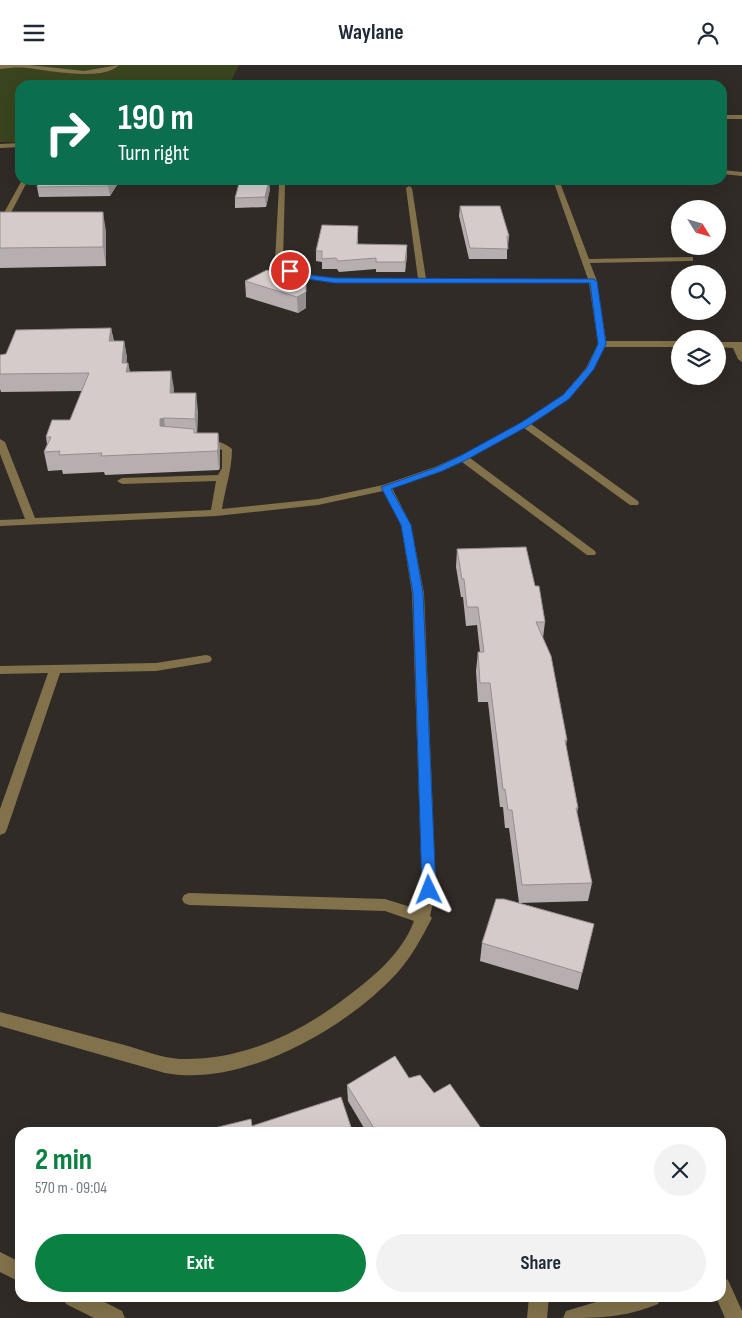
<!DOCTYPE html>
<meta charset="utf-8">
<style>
body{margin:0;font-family:"Sofia Sans Condensed",sans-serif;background:#f2f2f3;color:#1f2937;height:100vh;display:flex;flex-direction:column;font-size:19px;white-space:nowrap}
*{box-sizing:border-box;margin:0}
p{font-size:16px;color:#747a83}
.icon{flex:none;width:28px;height:28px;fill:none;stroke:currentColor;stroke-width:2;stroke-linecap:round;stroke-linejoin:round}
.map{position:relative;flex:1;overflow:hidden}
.drawer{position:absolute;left:15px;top:1062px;width:711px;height:175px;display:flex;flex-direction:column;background:#fff;border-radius:15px;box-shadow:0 5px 20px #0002}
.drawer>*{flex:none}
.banner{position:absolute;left:15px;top:15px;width:712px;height:105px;border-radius:15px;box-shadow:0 5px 20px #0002;background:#0b6e4f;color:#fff;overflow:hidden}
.needle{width:32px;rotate:127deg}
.tools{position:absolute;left:671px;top:135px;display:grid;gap:10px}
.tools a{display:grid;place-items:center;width:55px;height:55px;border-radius:50%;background:#fff;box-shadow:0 5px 20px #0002;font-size:25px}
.pin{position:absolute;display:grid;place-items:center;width:42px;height:42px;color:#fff;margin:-21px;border:2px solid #fff;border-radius:50%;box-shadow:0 1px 5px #0007}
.me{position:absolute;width:55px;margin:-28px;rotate:358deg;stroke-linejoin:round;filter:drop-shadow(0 0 4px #0008)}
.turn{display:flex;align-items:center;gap:18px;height:105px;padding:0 20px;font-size:22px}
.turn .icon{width:65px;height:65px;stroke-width:2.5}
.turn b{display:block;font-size:35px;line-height:42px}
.round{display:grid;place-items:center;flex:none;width:52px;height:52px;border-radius:26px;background:#f2f2f3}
.headline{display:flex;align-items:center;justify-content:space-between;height:85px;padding:0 20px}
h1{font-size:30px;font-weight:700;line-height:38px;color:#0b8043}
.button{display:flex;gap:10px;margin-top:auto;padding:10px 20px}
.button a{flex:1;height:58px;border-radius:30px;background:#0b8043;color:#fff;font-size:20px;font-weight:700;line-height:58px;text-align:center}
.button a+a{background:#f2f2f3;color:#1f2937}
header{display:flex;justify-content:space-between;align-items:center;height:65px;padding:0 20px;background:#fff;font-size:22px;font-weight:700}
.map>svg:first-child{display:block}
.green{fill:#3a451f}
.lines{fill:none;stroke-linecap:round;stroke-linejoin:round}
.minor{fill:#82724b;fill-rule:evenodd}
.wall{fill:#b7afaf}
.shaded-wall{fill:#958e8e}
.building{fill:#d5cbcb;stroke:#958e8e}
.route{fill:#1a73e8;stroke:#114b97}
</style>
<header><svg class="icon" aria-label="menu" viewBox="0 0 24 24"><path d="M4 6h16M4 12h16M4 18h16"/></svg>Waylane<svg class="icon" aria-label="person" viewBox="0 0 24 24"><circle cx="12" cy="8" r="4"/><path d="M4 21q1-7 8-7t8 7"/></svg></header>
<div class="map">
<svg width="742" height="1253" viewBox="0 0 742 1253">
<rect width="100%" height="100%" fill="#312b27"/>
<path class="green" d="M0 0H239L229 20H20V77H0Z"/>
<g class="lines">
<path class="minor" d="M0 0H29L84 6 119 0C103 17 48 5 27 3 18 2 9 3 0 4Z
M722 50H742V54H722Z
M20 78V82L0 83V79Z
M722 105 742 107V111L722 109Z
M22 115H28L4 161 0 163V155Z
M553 115H559L589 194 693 192V196H690L590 198 597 216 606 276H680V282H605C587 320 567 337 531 359L638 436 639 438 638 440H630L524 363 470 393 595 486 596 488 595 490H587L462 397 443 406 392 423 411 460 424 528 436 825 430 851 432 853C422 872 412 891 398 907 347 963 243 1023 165 1008L0 961V947C43 958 85 970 128 981 145 986 162 993 180 994 239 996 297 970 344 934 371 914 402 889 414 856L385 846 189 840 184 838 182 834 184 830 189 828 385 834 417 844 422 825 412 528 401 460 383 426 318 440 216 451 0 461V455L25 454 0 389V374L5 377 35 453 211 445 216 416 122 419 117 416 122 413 218 410 222 403V385L215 382 200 379V375C210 373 224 377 232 384 232 405 225 424 222 444L318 434 383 420 435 402 483 380 530 352 563 330 586 303 598 279 589 218H335C314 215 291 213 275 197L279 120 282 118 285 120 283 196C318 222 376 214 418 214L406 123 409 121 412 123 426 214H588Z
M742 277V297L738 294 733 283 718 282V277Z
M206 590 210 591 212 594 210 597 156 606 60 608 7 764 5 768 0 770V744L48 608 0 609V601L156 598Z
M0 1187 20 1197V1217L0 1207Z
M721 1212 728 1215 742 1246V1253H725L716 1232H721Z
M63 1232H95L122 1246 125 1253H94L66 1239Z
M529 1232H549L547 1253H527Z
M613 1232H661L658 1239C624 1253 598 1253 563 1253L566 1246Z"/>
</g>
<path class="wall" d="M120 115 110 131 39 132 37 122Z
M270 124 266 142 235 143V133Z
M460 141 509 171 508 181H507V194H469L459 151Z
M0 147 106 166V201L0 203Z
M358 161V179L407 190 405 207H376V204L339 207 337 204H322V197L316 196V186Z
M245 216 306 217V243L298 248 246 232Z
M111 263 114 276H124L127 293 126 298H128L130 307 171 306 173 328 198 346 197 368H218L220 387V402L219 405 105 410 104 407 63 409 62 405 48 406 44 387 47 379 46 372 70 355 82 326 1 327 0 324V290Z
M457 484 535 521 545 557 543 573 567 675 566 680 578 743 577 748 592 818 588 836 519 838 594 859 578 925 480 896 482 878 519 838 509 763H505L503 742H500L488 637H478L476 606 478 587H480L477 560 466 561 463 532H461L456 502Z
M409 1013 434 1028 481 1063 480 1068H367L348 1036 347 1020Z"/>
<path class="shaded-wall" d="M112 115H120L110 131 108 121Z
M269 115 270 124 266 142 265 132Z
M103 147 106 166V201L103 182Z
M407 180V190L405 207V197Z
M306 217V243L298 248 297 232Z
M111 263 114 280 109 276Z
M124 276 127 293 126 306 128 298 131 316 129 325 122 298Z
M171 306 174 324 173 346 170 328Z
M196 328 198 346 197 373 195 354Z
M164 353 166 371 160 361V354Z
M218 368 220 387V402L219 405 217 386Z
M481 1063 480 1068H474Z"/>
<path class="building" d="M39 115H112L108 121 37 122Z
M240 115H269L265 132 235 133Z
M460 141H500L509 171H507L508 184 470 183Z
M0 147H103V182L0 183Z
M322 160 358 161 357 179 407 180 405 197H376V193L338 196 336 193 322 194V186H316Z
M267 205 306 217V227L297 232 245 216Z
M111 263 109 276H124L122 298H128L126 307 171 306 170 328H196L195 354 164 353 160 354V361L194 364V368H218V384L217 386 101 391 102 388 59 390 60 386 44 387 51 372H46L52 355H70L89 308 0 309V290L6 289 16 265Z
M526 482 535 521H539L545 557H536L551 591 567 675H565L578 743H576L592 818 522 820 512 745H508L505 724H503L490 618H480L478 587H484L478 542H467L464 514H462L457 484Z
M496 834H504L594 859 582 908 482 878Z
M395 991 409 1013 420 1010 434 1028 450 1019 481 1063 474 1068H377L347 1020Z
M341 1032 353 1068H194L251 1054 252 1061Z"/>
<path class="route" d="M290 203 308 210 335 213 593 214 597 216 606 279 594 304 569 334 528 361 466 395 442 406 391 424 411 460 423 528 436 825 434 829 429 831 424 829 422 825 413 528 401 460 381 422 435 403 460 391 522 357 563 330 587 303 598 279 590 218H335L307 214 287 207V204Z"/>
</svg>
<div class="tools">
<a><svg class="needle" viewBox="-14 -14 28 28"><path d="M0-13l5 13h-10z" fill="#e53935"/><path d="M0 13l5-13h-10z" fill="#747a83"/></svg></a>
<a><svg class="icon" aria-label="search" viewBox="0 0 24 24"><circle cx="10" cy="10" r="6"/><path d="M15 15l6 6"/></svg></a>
<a><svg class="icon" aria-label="layers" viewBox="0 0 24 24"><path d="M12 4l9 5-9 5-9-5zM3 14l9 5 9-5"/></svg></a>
</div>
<div class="pin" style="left:290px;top:206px;background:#d93025"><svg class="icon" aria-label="arrive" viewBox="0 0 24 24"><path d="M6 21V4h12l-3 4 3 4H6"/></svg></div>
<svg class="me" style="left:429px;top:825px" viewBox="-20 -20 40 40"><path d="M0-17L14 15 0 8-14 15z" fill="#1a73e8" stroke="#fff" stroke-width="4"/></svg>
<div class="banner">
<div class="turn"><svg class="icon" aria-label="right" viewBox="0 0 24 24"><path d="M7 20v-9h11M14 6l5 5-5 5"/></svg><div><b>190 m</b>Turn right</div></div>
</div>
<section class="drawer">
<div class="headline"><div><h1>2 min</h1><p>570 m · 09:04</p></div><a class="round"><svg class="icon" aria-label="close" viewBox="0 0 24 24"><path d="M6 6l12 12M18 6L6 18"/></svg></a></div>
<div class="button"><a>Exit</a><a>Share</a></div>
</section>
</div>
